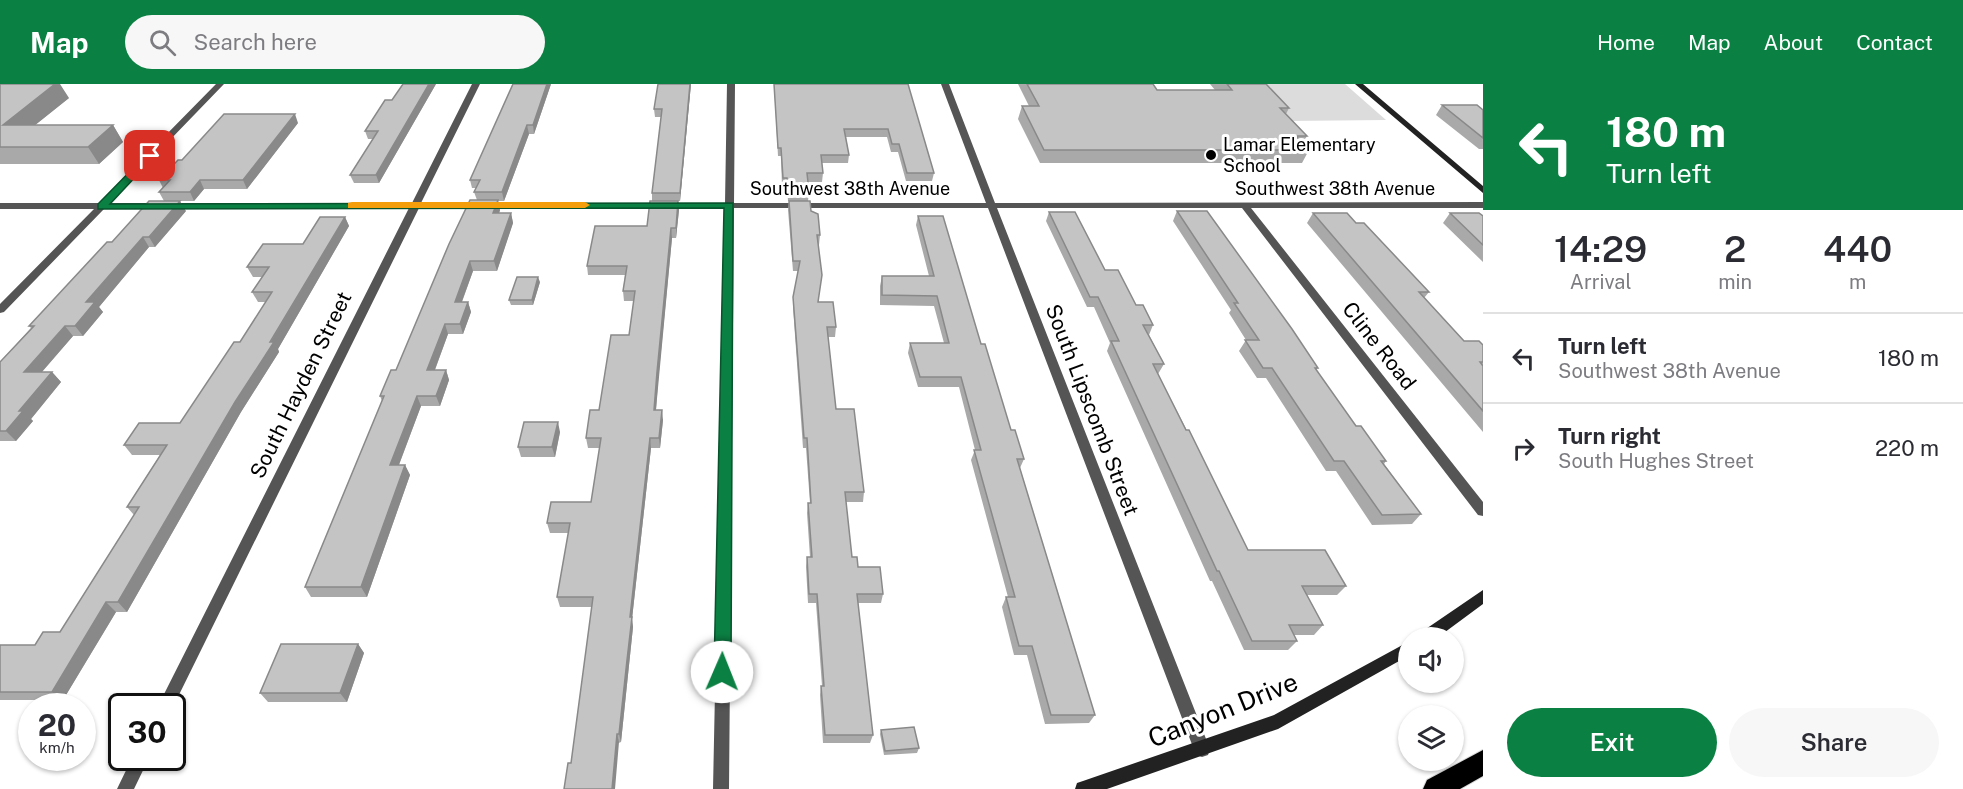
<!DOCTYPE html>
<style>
body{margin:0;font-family:"Public Sans",sans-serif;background:#f7f7f7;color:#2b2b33;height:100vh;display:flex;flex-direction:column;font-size:22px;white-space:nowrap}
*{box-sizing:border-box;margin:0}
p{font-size:20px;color:#7c7c81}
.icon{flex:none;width:33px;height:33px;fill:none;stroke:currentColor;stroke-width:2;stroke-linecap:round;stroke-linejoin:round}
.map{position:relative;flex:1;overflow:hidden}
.drawer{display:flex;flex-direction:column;background:#fff;width:480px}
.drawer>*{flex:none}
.guide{background:#0b8043;color:#fff;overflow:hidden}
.tools{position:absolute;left:1398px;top:543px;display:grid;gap:12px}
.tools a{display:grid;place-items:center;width:66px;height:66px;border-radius:50%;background:#fff;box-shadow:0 2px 4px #0004;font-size:30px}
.speed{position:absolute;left:18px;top:609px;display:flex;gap:12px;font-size:30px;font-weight:700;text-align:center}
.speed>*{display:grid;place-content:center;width:78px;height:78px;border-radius:50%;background:#fff;box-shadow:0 2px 4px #0004;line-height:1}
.speed small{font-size:15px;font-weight:400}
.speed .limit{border:3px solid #111;border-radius:9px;background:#fff;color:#111}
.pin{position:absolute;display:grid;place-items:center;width:51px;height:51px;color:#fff;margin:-26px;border-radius:12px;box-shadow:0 3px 9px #0006}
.me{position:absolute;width:66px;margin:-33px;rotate:1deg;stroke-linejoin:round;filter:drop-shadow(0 0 4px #0008)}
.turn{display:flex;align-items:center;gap:21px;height:126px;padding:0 24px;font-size:27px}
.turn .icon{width:78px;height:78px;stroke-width:2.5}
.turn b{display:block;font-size:42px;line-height:51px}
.eta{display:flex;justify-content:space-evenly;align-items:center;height:102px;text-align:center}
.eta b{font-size:36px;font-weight:600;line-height:42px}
.cta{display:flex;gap:12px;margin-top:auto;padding:12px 24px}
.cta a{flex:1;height:69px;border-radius:36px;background:#0b8043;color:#fff;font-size:24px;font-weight:600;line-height:69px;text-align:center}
.cta a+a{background:#f7f7f7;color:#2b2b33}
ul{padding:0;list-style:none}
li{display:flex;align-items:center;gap:18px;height:90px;padding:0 24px;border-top:2px solid #e1e1e2}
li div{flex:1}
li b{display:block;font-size:22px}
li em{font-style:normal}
header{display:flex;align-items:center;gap:36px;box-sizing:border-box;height:84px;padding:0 30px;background:#0b8043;color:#fff}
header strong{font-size:28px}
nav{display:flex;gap:33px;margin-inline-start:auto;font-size:21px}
.search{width:420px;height:54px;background:#f7f7f7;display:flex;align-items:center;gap:15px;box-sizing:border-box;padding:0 21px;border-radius:33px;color:#7c7c81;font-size:22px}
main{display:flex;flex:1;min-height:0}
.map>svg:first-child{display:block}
.green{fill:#dcdcdc}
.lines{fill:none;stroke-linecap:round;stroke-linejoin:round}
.highway-casing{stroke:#dbdbdb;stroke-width:2}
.street{fill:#555;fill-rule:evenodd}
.secondary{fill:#222;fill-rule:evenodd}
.highway{fill:#000;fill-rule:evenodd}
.wall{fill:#a9a9a9}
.shaded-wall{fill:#898989}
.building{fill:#c4c4c4;stroke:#898989;stroke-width:1.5}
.route{fill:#0b8043;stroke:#07532c;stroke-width:1.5}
.slow{fill:#f59e0b}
.poi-dot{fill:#000;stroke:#fff;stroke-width:2}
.labels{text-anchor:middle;stroke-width:6;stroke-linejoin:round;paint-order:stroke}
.far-poi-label{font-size:18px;fill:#000;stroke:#fff;text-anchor:start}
.far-street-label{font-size:18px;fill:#000;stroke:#fff}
.street-label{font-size:21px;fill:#000;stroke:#fff}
.near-street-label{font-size:26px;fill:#000;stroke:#fff}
</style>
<header>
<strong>Map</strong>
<div class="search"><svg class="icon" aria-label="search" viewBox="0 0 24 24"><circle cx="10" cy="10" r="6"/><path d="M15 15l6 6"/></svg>Search here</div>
<nav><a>Home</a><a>Map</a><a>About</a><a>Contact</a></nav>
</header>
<main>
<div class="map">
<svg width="1483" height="705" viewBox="0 0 1483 705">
<rect width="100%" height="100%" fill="#fff"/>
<path class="green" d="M1251 0H1345L1386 36 1287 37Z"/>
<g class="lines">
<g class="highway-casing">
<path id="highway" d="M1483 666V692L1460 705H1423L1427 696Z"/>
</g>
<path class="street" d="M216 0H224L109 119H412L472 0H480L421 119H725L727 0H735L734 119H986L941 0H949L995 119 1483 118V124H1251L1483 418V432L1478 431 1242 124H997L1210 665 1208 671 1202 673 1196 671 988 124H734L729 705H713L725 124H419L172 625V622H158L409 124 104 125 4 228 0 229V220L94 125H0V119H99Z
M132 674H149L134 705H117Z"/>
<path class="secondary" d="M1355 0H1363L1483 102V109Z
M1483 506V520L1437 554H1418L1420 549Z
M1408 558V572L1278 645 1107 705H1075L1077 699 1083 697 1274 631Z"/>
<use href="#highway" class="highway"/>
</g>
<path class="wall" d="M0 0 69 14 35 41H113L123 58 99 80H0Z
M436 0 379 99H354L350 91 373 55H368L365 47 392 16Z
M551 0 534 50H529L504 117H498L500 126 499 129H511L513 139 497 187H473L462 218H468L471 228 463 250H448L435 286H446L449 296 440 322H421L399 381H405L410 391 367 513H311L305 503 382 317 380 312 396 286 477 116 474 108 476 104H472L470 96Z
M691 0 680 117H678L679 126 676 154H672L658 298 656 326 663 336 660 364H651L632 535 633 543 621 658 571 679 592 523H560L557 513 569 449H550L547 439 591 418 600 364H588L586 354 599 326 629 251 634 217H624L623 207 625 191H588L587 182 647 142 652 117V109L661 33H655L654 25Z
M774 0H908L934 89 932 97H906L898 68H891L887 53H846L849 71 848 79H822L823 89 822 98H808L809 108 808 117 811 127 820 151 819 161H818L822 191 818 218 836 243 835 253H828L836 325 864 408 863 418H846L852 473 858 483 883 510 881 519H858L873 651 870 659H823L820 611 821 602H822L816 519H808L806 483 807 473H810L807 429 808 419H810L806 364H803L793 223V213L798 187H793L788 126 789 117H788L787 103H782L781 72H778Z
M1018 0H1153L1157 6H1215L1210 0H1266L1289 24 1286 30 1307 52 1303 59 1309 66 1302 79H1040L1018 35 1022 22H1029Z
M1442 21 1483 26V65H1479L1436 31Z
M298 39 247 105H204L194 117H164L159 108 163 104 159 96 182 76Z
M186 127 155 163H149L99 223 103 228 83 252H73L42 288H52L61 298 31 335 33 337 16 357H0V278L31 244 29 242 112 158Z
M1177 127 1318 284 1316 286 1356 342 1386 377 1384 380 1421 430 1412 440 1372 441 1336 387H1326L1266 294H1257L1239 267 1246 256 1229 229 1231 226 1173 137Z
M1049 128 1136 221 1153 241 1149 251 1164 280 1158 290 1248 466 1346 502 1337 511H1307L1323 541 1314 551H1294L1297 557 1288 566H1244L1212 497H1210L1107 267 1110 259 1094 223H1087L1046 137Z
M1313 129 1429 208 1424 214 1464 257 1483 261V348L1307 139Z
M1450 129 1483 132V178L1443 139Z
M918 132 981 260 1011 346 1024 375 1020 384 1095 631 1089 639 1045 640 1027 571H1014L1002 523 1006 513H1008L971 376 975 366 959 303H918L908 269 910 259H944L934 222 880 221V202L882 192H929L916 141Z
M345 133 349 142 278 265 279 268 241 328 127 528H116L63 616H0V561H35L60 548 134 431 127 423 160 371H132L124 361 180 339 240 258 266 218H258L252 208 262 193H253L247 183 303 160Z
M540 198 533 221H511L509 216Z
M560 348 555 373H521L518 363Z
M358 560 364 569 347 618H268L260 609Z
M881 646 919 664 917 669 884 671 880 650Z"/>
<path class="shaded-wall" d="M55 0H60L69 14 14 58 3 41Z
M429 0H436L379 99 376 91Z
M547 0H551L534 50 533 41Z
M690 0H691L680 117V109Z
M295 30 298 39 247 105 243 96Z
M113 41 123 58 99 80 88 63Z
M527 41 529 50 504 117 502 108Z
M200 96 204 105 194 117 190 108Z
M498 116 500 126 496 139 493 129Z
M180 117 186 127 155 163 149 153Z
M678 117 679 126 676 154V144Z
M511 129 513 139 497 187 494 177Z
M345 133 349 142 278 265 279 268 241 328 127 528 118 518 235 318Z
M671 144 672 154 655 336 654 326 657 288Z
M143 153 149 163 99 223 103 228 83 252 75 242 86 218Z
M470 177 473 187 458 228 455 218Z
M538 193 540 198 533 221 532 216Z
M468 218 471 228 463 250 460 240Z
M445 240 448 250 431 296 427 286Z
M65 242 73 252 33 298 24 288Z
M446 286 449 296 440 322 436 312Z
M52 288 61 298 31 335 33 337 16 357 6 347 19 327Z
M417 312 421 322 395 391 390 381Z
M662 326 663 336 660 364 659 354Z
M558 338 560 348 555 373 552 363Z
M650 354 651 364 632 535 633 543 621 658 619 650 630 533Z
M405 381 410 391 367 513 361 503Z
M106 518 116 528 63 616 52 608Z
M358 560 364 569 347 618 340 609Z
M617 650 619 658 615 705H612Z"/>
<path class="building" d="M0 0H55L3 41H113L88 63H0Z
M403 0H429L376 91H350L378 47H365L385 16H392Z
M513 0H547L533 41H527L502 108H474L480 96H470Z
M658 0H690L680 109H652L662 25H654Z
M774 0H908L934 89H907L899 60H892L888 45H844L849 71H821L823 89H807L809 108H788L787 94H783L781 64H778Z
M1027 0H1153L1157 6H1232L1227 0H1266L1289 24H1280L1307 52H1296L1309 66H1044L1022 22H1039Z
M1442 21H1477L1483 26V54Z
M224 30H295L243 96H200L190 108H159L170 96H159L178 76H182Z
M470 116H498L493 129H511L494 177H470L455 218H468L460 240H445L427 286H446L436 312H417L390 381H405L361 503H305L384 312H380L391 286H396L449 160Z
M149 117H180L149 153H143L86 218H95L75 242H65L24 288H52L19 327H23L6 347H0V278L34 242H29L107 158H112Z
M650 117H678L676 144H671L657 288 654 326H662L659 354H650L630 533H632L627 576 619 650H617L612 705H564L568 679H571L593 513H557L570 439H547L551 418H591L601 354H586L590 326H599L611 251H629L635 207H623L627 182H587L595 142H647Z
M789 117H810L811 127 818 130 820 151H817L822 191 818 218H833L836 243H827L836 325H854L864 408H845L852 473H857L858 483H880L883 510H857L873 651H825L821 602H824L817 510H809L807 473H812L808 419H811L807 354H804L793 213 800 177H793Z
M1177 127H1207L1292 245 1318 284H1315L1356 342H1361L1386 377H1381L1421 430 1382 431 1344 377H1334L1272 284H1263L1245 256H1259L1234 219H1238Z
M1049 128H1075L1105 186H1118L1136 221H1143L1153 241H1143L1164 280H1153L1186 346H1189L1248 466H1325L1346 502H1302L1323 541H1289L1297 557H1252L1219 487H1217L1111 257H1119L1098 213H1090Z
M1313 129H1347L1356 139H1364L1429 208H1419L1464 257H1479L1483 261V278H1480L1483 282V327Z
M1450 129H1479L1483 132V161Z
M918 132H943L981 260H985L1011 346H1015L1024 375H1017L1095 631H1051L1032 562H1019L1006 513H1015L974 366H981L961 293H920L910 259H949L937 212 882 211V192H934Z
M320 133H345L270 258H274L235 318 118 518H106L52 608H0V561H35L43 548H60L139 423H127L167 361H124L139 339H180L234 258H240L272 208H252L269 183H247L263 160H303Z
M517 193H538L532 216H509Z
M524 338H558L552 363H518Z
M281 560H358L340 609H260Z
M914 643 919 664 885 667 881 646Z"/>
<path class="route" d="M147 70 155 72 110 120 733 119 731 588 729 594 722 596 716 594 714 588 724 124 98 125V120Z"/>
<path class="slow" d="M352 118H585L590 121 585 124H348V119Z"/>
<circle class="poi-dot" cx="1211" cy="71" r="6"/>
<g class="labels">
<g class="far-poi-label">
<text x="1223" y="67">Lamar Elementary<tspan x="1223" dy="21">School</tspan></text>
</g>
<g class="far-street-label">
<text x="850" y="111">Southwest 38th Avenue</text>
<text x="1335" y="111">Southwest 38th Avenue</text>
</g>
<g class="street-label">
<text transform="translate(1379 262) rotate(52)" y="7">Cline Road</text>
<text transform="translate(301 301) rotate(-64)" y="7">South Hayden Street</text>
<text transform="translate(1092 326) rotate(69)" y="7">South Lipscomb Street</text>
</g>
<g class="near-street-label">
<text transform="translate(1223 626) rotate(-22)" y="9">Canyon Drive</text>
</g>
</g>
</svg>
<div class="tools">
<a><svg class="icon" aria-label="sound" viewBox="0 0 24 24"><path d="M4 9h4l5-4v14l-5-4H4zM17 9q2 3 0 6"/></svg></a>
<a><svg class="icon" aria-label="layers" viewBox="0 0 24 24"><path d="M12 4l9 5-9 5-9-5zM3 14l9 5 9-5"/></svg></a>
</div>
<div class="speed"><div>20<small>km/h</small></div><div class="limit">30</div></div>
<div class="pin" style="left:150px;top:72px;background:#d93025"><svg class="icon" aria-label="arrive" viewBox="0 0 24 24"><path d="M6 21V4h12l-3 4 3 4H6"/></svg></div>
<svg class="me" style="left:722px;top:588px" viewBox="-20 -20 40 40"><circle r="19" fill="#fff"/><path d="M0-13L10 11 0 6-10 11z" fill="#0b8043"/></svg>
</div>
<section class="drawer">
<div class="guide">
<div class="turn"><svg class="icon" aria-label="left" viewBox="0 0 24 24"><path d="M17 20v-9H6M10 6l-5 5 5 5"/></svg><div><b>180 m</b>Turn left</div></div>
</div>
<div class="eta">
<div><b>14:29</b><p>Arrival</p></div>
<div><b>2</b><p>min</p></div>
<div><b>440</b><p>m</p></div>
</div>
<ul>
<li><svg class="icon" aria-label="left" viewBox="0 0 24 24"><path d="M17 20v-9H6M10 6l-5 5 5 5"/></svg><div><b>Turn left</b><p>Southwest 38th Avenue</p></div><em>180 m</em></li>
<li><svg class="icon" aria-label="right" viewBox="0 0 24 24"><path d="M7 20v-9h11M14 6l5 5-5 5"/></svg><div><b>Turn right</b><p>South Hughes Street</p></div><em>220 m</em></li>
</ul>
<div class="cta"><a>Exit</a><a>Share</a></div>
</section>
</main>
